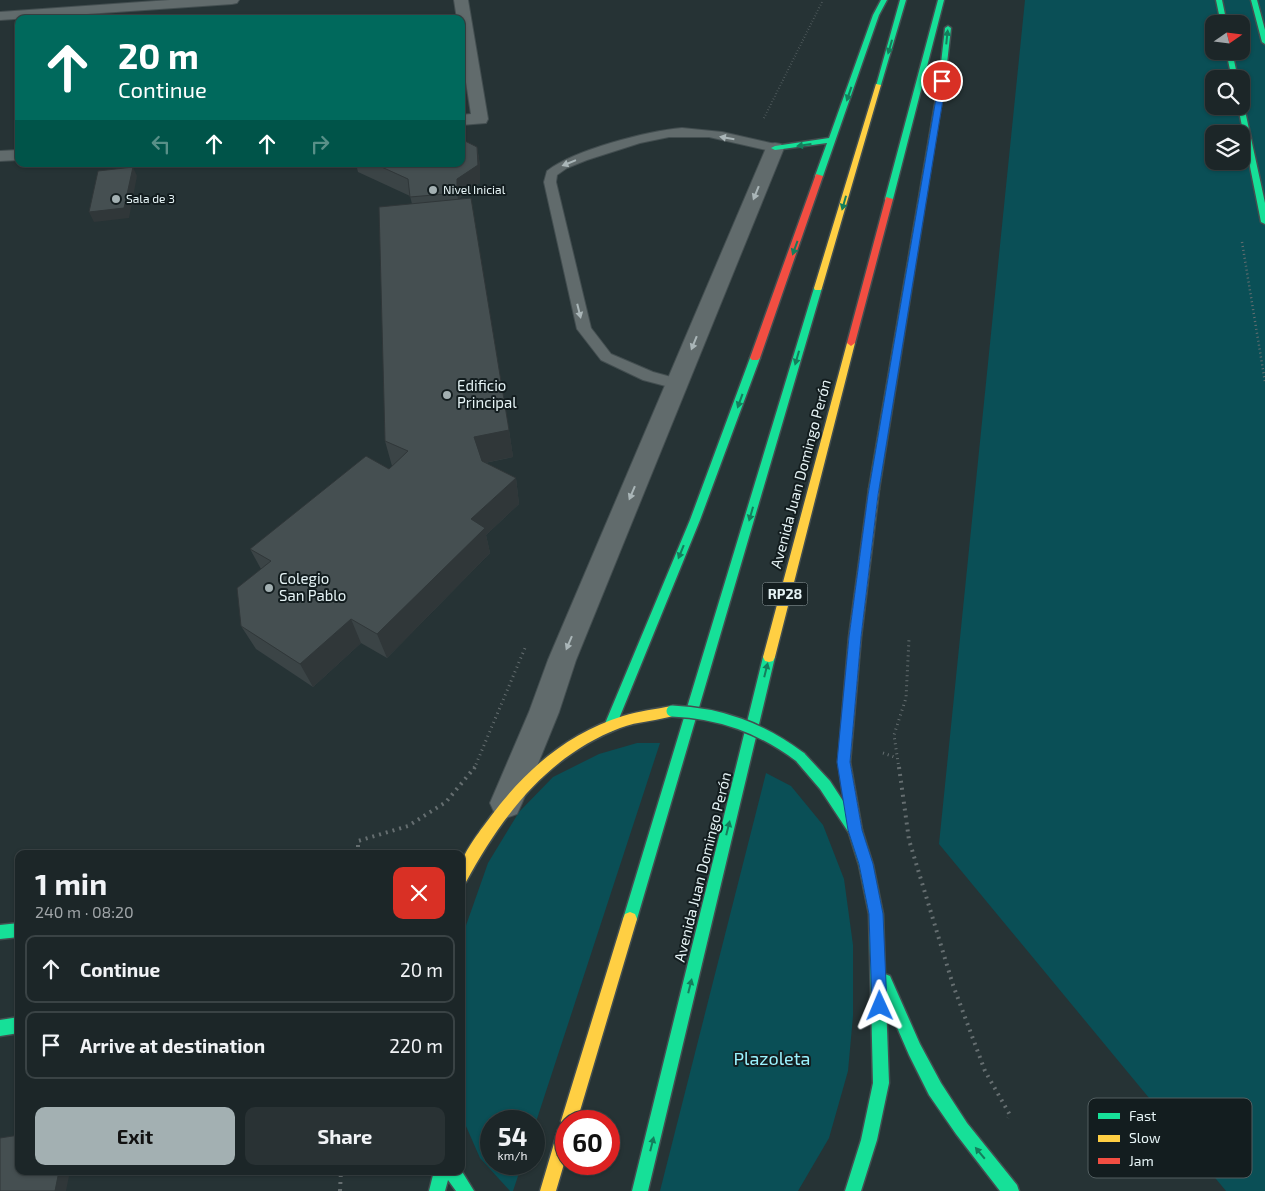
<!DOCTYPE html>
<meta charset="utf-8">
<style>
body{margin:0;font-family:"Exo 2",sans-serif;background:#293234;color:#f1f3f6;height:100vh;display:flex;flex-direction:column;font-size:19px;white-space:nowrap}
*{box-sizing:border-box;margin:0}
p{font-size:16px;color:#a0a5a8}
.icon{flex:none;width:28px;height:28px;fill:none;stroke:currentColor;stroke-width:2;stroke-linecap:round;stroke-linejoin:round}
.map{position:relative;flex:1;overflow:hidden}
.drawer{position:absolute;left:15px;top:850px;width:450px;height:325px;display:flex;flex-direction:column;background:#1c2628;border-radius:10px;box-shadow:0 1px 4px #0004,0 0 0 1px #3a4345}
.drawer>*{flex:none}
.banner{position:absolute;left:15px;top:15px;width:450px;height:152px;border-radius:10px;box-shadow:0 1px 4px #0004,0 0 0 1px #3a4345;background:#00695c;color:#fff;overflow:hidden}
.needle{width:32px;rotate:76deg}
.fabs{position:absolute;left:1205px;top:15px;display:grid;gap:10px}
.fabs a{display:grid;place-items:center;width:45px;height:45px;border-radius:10px;background:#1c2628;box-shadow:0 1px 4px #0004,0 0 0 1px #3a4345;font-size:25px}
.speed{position:absolute;left:480px;top:1110px;display:flex;gap:10px;font-size:25px;font-weight:700;text-align:center}
.speed>*{display:grid;place-content:center;width:65px;height:65px;border-radius:50%;background:#1c2628;box-shadow:0 1px 4px #0004,0 0 0 1px #3a4345;line-height:1}
.speed small{font-size:12px;font-weight:400}
.speed .limit{border:8px solid #d22;background:#fff;color:#111}
.pin{position:absolute;display:grid;place-items:center;width:42px;height:42px;color:#fff;margin:-21px;border:2px solid #fff;border-radius:50%;box-shadow:0 1px 5px #0007}
.me{position:absolute;width:55px;margin:-28px;rotate:359deg;stroke-linejoin:round;filter:drop-shadow(0 0 4px #0008)}
.turn{display:flex;align-items:center;gap:18px;height:105px;padding:0 20px;font-size:22px}
.turn .icon{width:65px;height:65px;stroke-width:2.5}
.turn b{display:block;font-size:35px;line-height:42px}
.lanes{display:flex;align-items:center;height:48px;padding:0 20px;background:#0003;justify-content:center;gap:25px;direction:ltr}
.lanes .off{opacity:.35}
.round{display:grid;place-items:center;flex:none;width:52px;height:52px;border-radius:10px;background:#293234}
.summary{display:flex;align-items:center;justify-content:space-between;height:85px;padding:0 20px}
h1{font-size:30px;font-weight:700;line-height:38px}
.primary-button{display:flex;gap:10px;margin-top:auto;padding:10px 20px}
.primary-button a{flex:1;height:58px;border-radius:10px;background:#a3b0b2;color:#111;font-size:20px;font-weight:700;line-height:58px;text-align:center}
.primary-button a+a{background:#293234;color:#f1f3f6}
ul{padding:0;list-style:none}
li{display:flex;align-items:center;gap:15px;height:68px;margin:0 10px 8px;padding:0 10px;border:2px solid #3a4345;border-radius:10px}
li div{flex:1}
li b{display:block;font-size:19px}
li em{font-style:normal}
.map>svg:first-child{display:block}
.green{fill:#0a4f56;fill-rule:evenodd}
.lines{fill:none;stroke-linecap:round;stroke-linejoin:round}
.lane-casing{stroke:#434e50;stroke-width:2}
.street-casing{stroke:#434e50;stroke-width:2}
.fast-casing{stroke:#434e50;stroke-width:3}
.slow-casing{stroke:#434e50;stroke-width:3}
.jam-casing{stroke:#434e50;stroke-width:3}
.path-far3{stroke:#656e70;stroke-width:2;stroke-dasharray:0.5 2.5;stroke-linecap:butt}
.path-far2{stroke:#656e70;stroke-width:2.5;stroke-dasharray:1 3;stroke-linecap:butt}
.path-far1{stroke:#656e70;stroke-width:3;stroke-dasharray:1 4;stroke-linecap:butt}
.path{stroke:#656e70;stroke-width:4;stroke-dasharray:2 5;stroke-linecap:butt}
.lane{fill:#616b6c;fill-rule:evenodd}
.street{fill:#616b6c;fill-rule:evenodd}
.fast{fill:#16e098;fill-rule:evenodd}
.slow{fill:#ffcf43;fill-rule:evenodd}
.jam{fill:#f24e42;fill-rule:evenodd}
.fast-bridge-casing{stroke:#434e50;stroke-width:14;stroke-linecap:butt}
.fast-bridge{stroke:#16e098;stroke-width:11}
.wall{fill:#3b4446}
.shaded-wall{fill:#303739}
.building{fill:#454f51;stroke:#303739}
.oneway{fill:#147e5c}
.oneway2{fill:#aab6b8}
.route{fill:#1a73e8;stroke:#114b97}
.poi-dot{fill:#a3b0b2;stroke:#131d1f;stroke-width:2}
.labels{text-anchor:middle;stroke-width:4;stroke-linejoin:round;paint-order:stroke}
.far-poi-label{font-size:12px;fill:#e6f4f6;stroke:#131d1f;text-anchor:start}
.shield{fill:#131d1f;stroke:#a7b4b6;stroke-width:1}
.shield-label{font-size:14px;font-weight:bold;fill:#e6f4f6}
.poi-label{font-size:15px;fill:#e6f4f6;stroke:#131d1f;text-anchor:start}
.street-label{font-size:15px;fill:#e6f4f6;stroke:#131d1f}
.near-park-label{font-size:18px;fill:#9af2fe;stroke:#131d1f}
.key{fill:#131d1f;stroke:#525e60;stroke-width:1}
.key-label{font-size:14px;fill:#e6f4f6}
</style>
<div class="map">
<svg width="1265" height="1191" viewBox="0 0 1265 1191">
<rect width="100%" height="100%" fill="#263335"/>
<path class="green" d="M1025 0H1265V1191H1226L939 844ZM1214 24H1241V51H1214ZM1214 79H1241V106H1214ZM1214 134H1241V161H1214Z
M637 743H660L534 1128V1121H491V1164H522L513 1191H510L480 1158 462 1117 463 934 488 863 519 812 553 777 599 754Z
M766 773 791 786 823 825 844 879 853 945V1016L848 1071 829 1138 798 1191H660Z"/>
<g class="lines">
<g class="lane-casing">
<path id="lane" d="M682 128 722 132 779 145 781 148 775 152 709 137H669L640 143 587 160 567 168 557 175 556 182 591 328 611 354 653 372 682 380 685 384 682 388 677 389 643 380 601 360 577 329 544 182 547 171C574 150 647 131 682 128Z"/>
</g>
<g class="street-casing">
<path id="street" d="M170 0H239L237 3 232 4 0 20V12Z
M454 0H468L488 119 486 123 461 125V115L471 114 461 50V19H457Z
M775 143 781 144 784 148 576 660 559 712 522 803 517 814 506 818 495 814 490 803 529 712 548 660 766 148 769 144Z
M19 150V160L0 161V151Z"/>
</g>
<g class="fast-casing">
<path id="fast" d="M881 0H887L879 15 823 176 816 178 815 176 827 143 775 150 771 148 775 146 829 138 873 15Z
M900 0H906L881 85 876 86Z
M938 0H944L893 199 886 201 885 199Z
M1216 0H1222L1227 24H1221Z
M1251 0H1257L1265 30V44L1262 42Z
M948 26 951 28 945 81 879 489 874 493 869 489 939 81 945 28Z
M1226 51H1232L1238 79H1232Z
M1241 104 1244 106 1265 203V224L1261 222 1238 106H1241Z
M818 285 822 288 637 919 635 924 630 926 625 924 623 919 814 288Z
M755 355 760 358 700 520 616 726 614 730 610 732 606 730 604 726 690 520 750 358Z
M769 652 773 653 775 657 648 1191H632L763 657 765 653Z
M800 751 804 753 830 781 862 830 873 865 883 914 885 974 890 976 920 1044 941 1083 967 1123 1017 1185 1019 1191H1000L956 1134 929 1095 909 1055 886 1002 889 1083 877 1140 861 1191H845L861 1140 873 1083 869 914 859 865 849 833 820 789 796 761 794 757 796 753Z
M19 923V937L0 939V925Z
M19 1017V1033L0 1036V1020Z
M461 1170 474 1191H456L448 1180 445 1191H429L434 1171Z"/>
</g>
<g class="slow-casing">
<path id="slow" d="M876 84 881 85 822 288 821 290H815L814 288Z
M851 340 855 343 775 657 773 661 769 662 765 661 763 657 847 343Z
M874 485 879 489 861 637 850 762 862 830 860 835 855 836 850 835 848 830 838 762 849 637 869 489Z
M672 706 676 707 678 711 676 715C658 721 638 721 620 728 547 756 502 816 466 882L461 884C461 878 460 871 461 865 463 852 483 827 491 816 525 770 568 733 623 716 639 711 656 709 672 706Z
M630 912 635 914 637 919 577 1121H566V1157L556 1191H540L558 1130 562 1124 561 1121 623 919 625 914Z"/>
</g>
<g class="jam-casing">
<path id="jam" d="M816 174 823 176 760 358 758 360H752L750 358Z
M886 197 893 199 855 343 851 346 847 343Z"/>
</g>
<path class="path-far3" d="M764 118 823 0"/>
<path class="path-far2" d="M1242 242 1265 382"/>
<path class="path-far1" d="M883 753 897 758
M474 769 525 648
M899 769 894 735 906 698 909 639"/>
<path class="path" d="M899 767 909 840 953 985 985 1071 1010 1115 1008 1118
M358 854V841L408 826 446 802 475 767
M340 1191 341 1171"/>
<use href="#lane" class="lane"/>
<use href="#street" class="street"/>
<use href="#fast" class="fast"/>
<use href="#slow" class="slow"/>
<use href="#jam" class="jam"/>
<g class="fast-bridge-casing">
<path id="fast-bridge" d="M672 711C721 713 761 728 800 757"/>
</g>
<use href="#fast-bridge" class="fast-bridge"/>
</g>
<path class="wall" d="M477 147 480 165V183L460 198V199L509 430 513 457 485 463 516 478 519 504 486 535 490 553 387 658 361 643 313 687 256 649 241 626 261 569 250 549 389 469 392 466 385 441 412 204 410 196 358 172 356 164H461Z"/>
<path class="shaded-wall" d="M477 147 480 165V183L460 198V211L457 193V179Z
M133 167 137 176 129 218 94 222 89 212Z
M509 430 513 457 479 464 474 437Z
M516 478 519 504 486 535 490 553 387 658 377 634 471 519Z
M351 619 361 643 313 687 300 664Z
M59 1171H70L66 1191H55Z"/>
<path class="building" d="M461 139 477 147 478 165 457 179V193L410 197 408 179 375 164H461Z
M133 167 124 208 89 212 98 171Z
M471 198 509 430 474 437 482 461 516 478 471 519 485 528 377 634 351 619 300 664 241 626 237 588 271 561 250 549 366 456 389 469 408 451 385 441 379 207Z
M19 1135V1171H59L55 1191H0V1138Z"/>
<defs><path id="oneway-solid" d="M-6-.8H1V-3.2L6.5 0L1 3.2V.8H-6Z" transform="scale(1.25)"/></defs>
<g class="oneway">
<use href="#oneway-solid" transform="translate(947 37) rotate(-84)"/>
<use href="#oneway-solid" transform="translate(890 47) rotate(106)"/>
<use href="#oneway-solid" transform="translate(849 94) rotate(109)"/>
<use href="#oneway-solid" transform="translate(804 145) rotate(172)"/>
<use href="#oneway-solid" transform="translate(844 203) rotate(106)"/>
<use href="#oneway-solid" transform="translate(795 248) rotate(110)"/>
<use href="#oneway-solid" transform="translate(797 358) rotate(106)"/>
<use href="#oneway-solid" transform="translate(740 401) rotate(110)"/>
<use href="#oneway-solid" transform="translate(751 514) rotate(106)"/>
<use href="#oneway-solid" transform="translate(681 552) rotate(112)"/>
<use href="#oneway-solid" transform="translate(766 670) rotate(-76)"/>
<use href="#oneway-solid" transform="translate(728 828) rotate(-76)"/>
<use href="#oneway-solid" transform="translate(690 986) rotate(-76)"/>
<use href="#oneway-solid" transform="translate(652 1144) rotate(-76)"/>
<use href="#oneway-solid" transform="translate(980 1153) rotate(-130)"/>
</g>
<g class="oneway2">
<use href="#oneway-solid" transform="translate(727 138) rotate(-170)"/>
<use href="#oneway-solid" transform="translate(569 163) rotate(158)"/>
<use href="#oneway-solid" transform="translate(756 193) rotate(112)"/>
<use href="#oneway-solid" transform="translate(579 311) rotate(76)"/>
<use href="#oneway-solid" transform="translate(694 343) rotate(112)"/>
<use href="#oneway-solid" transform="translate(632 493) rotate(113)"/>
<use href="#oneway-solid" transform="translate(569 643) rotate(113)"/>
</g>
<path class="route" d="M942 79 946 81 878 495 861 637 850 762 862 830 873 864 883 914 887 1006 885 1011 880 1013 874 1011 872 1006 869 914 859 864 848 830 837 762 849 637 868 495 939 81Z"/>
<g class="poi-dot">
<circle cx="433" cy="190" r="5"/>
<circle cx="116" cy="199" r="5"/>
<circle cx="447" cy="395" r="5"/>
<circle cx="269" cy="588" r="5"/>
</g>
<g class="labels">
<g class="far-poi-label">
<text x="443" y="194">Nivel Inicial</text>
<text x="126" y="203">Sala de 3</text>
</g>
<rect class="shield" x="762.5" y="582.5" width="45" height="23" rx="4"/>
<g class="shield-label">
<text x="785" y="599">RP28</text>
</g>
<g class="poi-label">
<text x="457" y="391">Edificio<tspan x="457" dy="17">Principal</tspan></text>
<text x="279" y="584">Colegio<tspan x="279" dy="17">San Pablo</tspan></text>
</g>
<g class="street-label">
<text transform="translate(801 474) rotate(-75)" y="5">Avenida Juan Domingo Perón</text>
<text transform="translate(703 867) rotate(-76)" y="5">Avenida Juan Domingo Perón</text>
</g>
<g class="near-park-label">
<text x="772" y="1065">Plazoleta</text>
</g>
</g>
<rect x="1088" y="1098" width="164" height="80" rx="8" class="key"/>
<rect x="1098" y="1113" width="22" height="6" fill="#16e098"/>
<rect x="1098" y="1135" width="22" height="7" fill="#ffcf43"/>
<rect x="1098" y="1158" width="22" height="6" fill="#f24e42"/>
<g class="key-label">
<text x="1129" y="1121">Fast</text>
<text x="1129" y="1143">Slow</text>
<text x="1129" y="1166">Jam</text>
</g>
</svg>
<div class="fabs">
<a><svg class="needle" viewBox="-14 -14 28 28"><path d="M0-13l5 13h-10z" fill="#e53935"/><path d="M0 13l5-13h-10z" fill="#a0a5a8"/></svg></a>
<a><svg class="icon" aria-label="search" viewBox="0 0 24 24"><circle cx="10" cy="10" r="6"/><path d="M15 15l6 6"/></svg></a>
<a><svg class="icon" aria-label="layers" viewBox="0 0 24 24"><path d="M12 4l9 5-9 5-9-5zM3 14l9 5 9-5"/></svg></a>
</div>
<div class="speed"><div>54<small>km/h</small></div><div class="limit">60</div></div>
<div class="pin" style="left:942px;top:81px;background:#d93025"><svg class="icon" aria-label="arrive" viewBox="0 0 24 24"><path d="M6 21V4h12l-3 4 3 4H6"/></svg></div>
<svg class="me" style="left:880px;top:1006px" viewBox="-20 -20 40 40"><path d="M0-17L14 15 0 8-14 15z" fill="#1a73e8" stroke="#fff" stroke-width="4"/></svg>
<div class="banner">
<div class="turn"><svg class="icon" aria-label="ahead" viewBox="0 0 24 24"><path d="M12 20V5M6 11l6-6 6 6"/></svg><div><b>20 m</b>Continue</div></div>
<div class="lanes"><svg class="icon off" aria-label="left" viewBox="0 0 24 24"><path d="M17 20v-9H6M10 6l-5 5 5 5"/></svg><svg class="icon" aria-label="ahead" viewBox="0 0 24 24"><path d="M12 20V5M6 11l6-6 6 6"/></svg><svg class="icon" aria-label="ahead" viewBox="0 0 24 24"><path d="M12 20V5M6 11l6-6 6 6"/></svg><svg class="icon off" aria-label="right" viewBox="0 0 24 24"><path d="M7 20v-9h11M14 6l5 5-5 5"/></svg></div>
</div>
<section class="drawer">
<div class="summary"><div><h1>1 min</h1><p>240 m · 08:20</p></div><a class="round" style="background:#d93025;color:#fff"><svg class="icon" aria-label="close" viewBox="0 0 24 24"><path d="M6 6l12 12M18 6L6 18"/></svg></a></div>
<ul>
<li><svg class="icon" aria-label="ahead" viewBox="0 0 24 24"><path d="M12 20V5M6 11l6-6 6 6"/></svg><div><b>Continue</b></div><em>20 m</em></li>
<li><svg class="icon" aria-label="arrive" viewBox="0 0 24 24"><path d="M6 21V4h12l-3 4 3 4H6"/></svg><div><b>Arrive at destination</b></div><em>220 m</em></li>
</ul>
<div class="primary-button"><a>Exit</a><a>Share</a></div>
</section>
</div>
